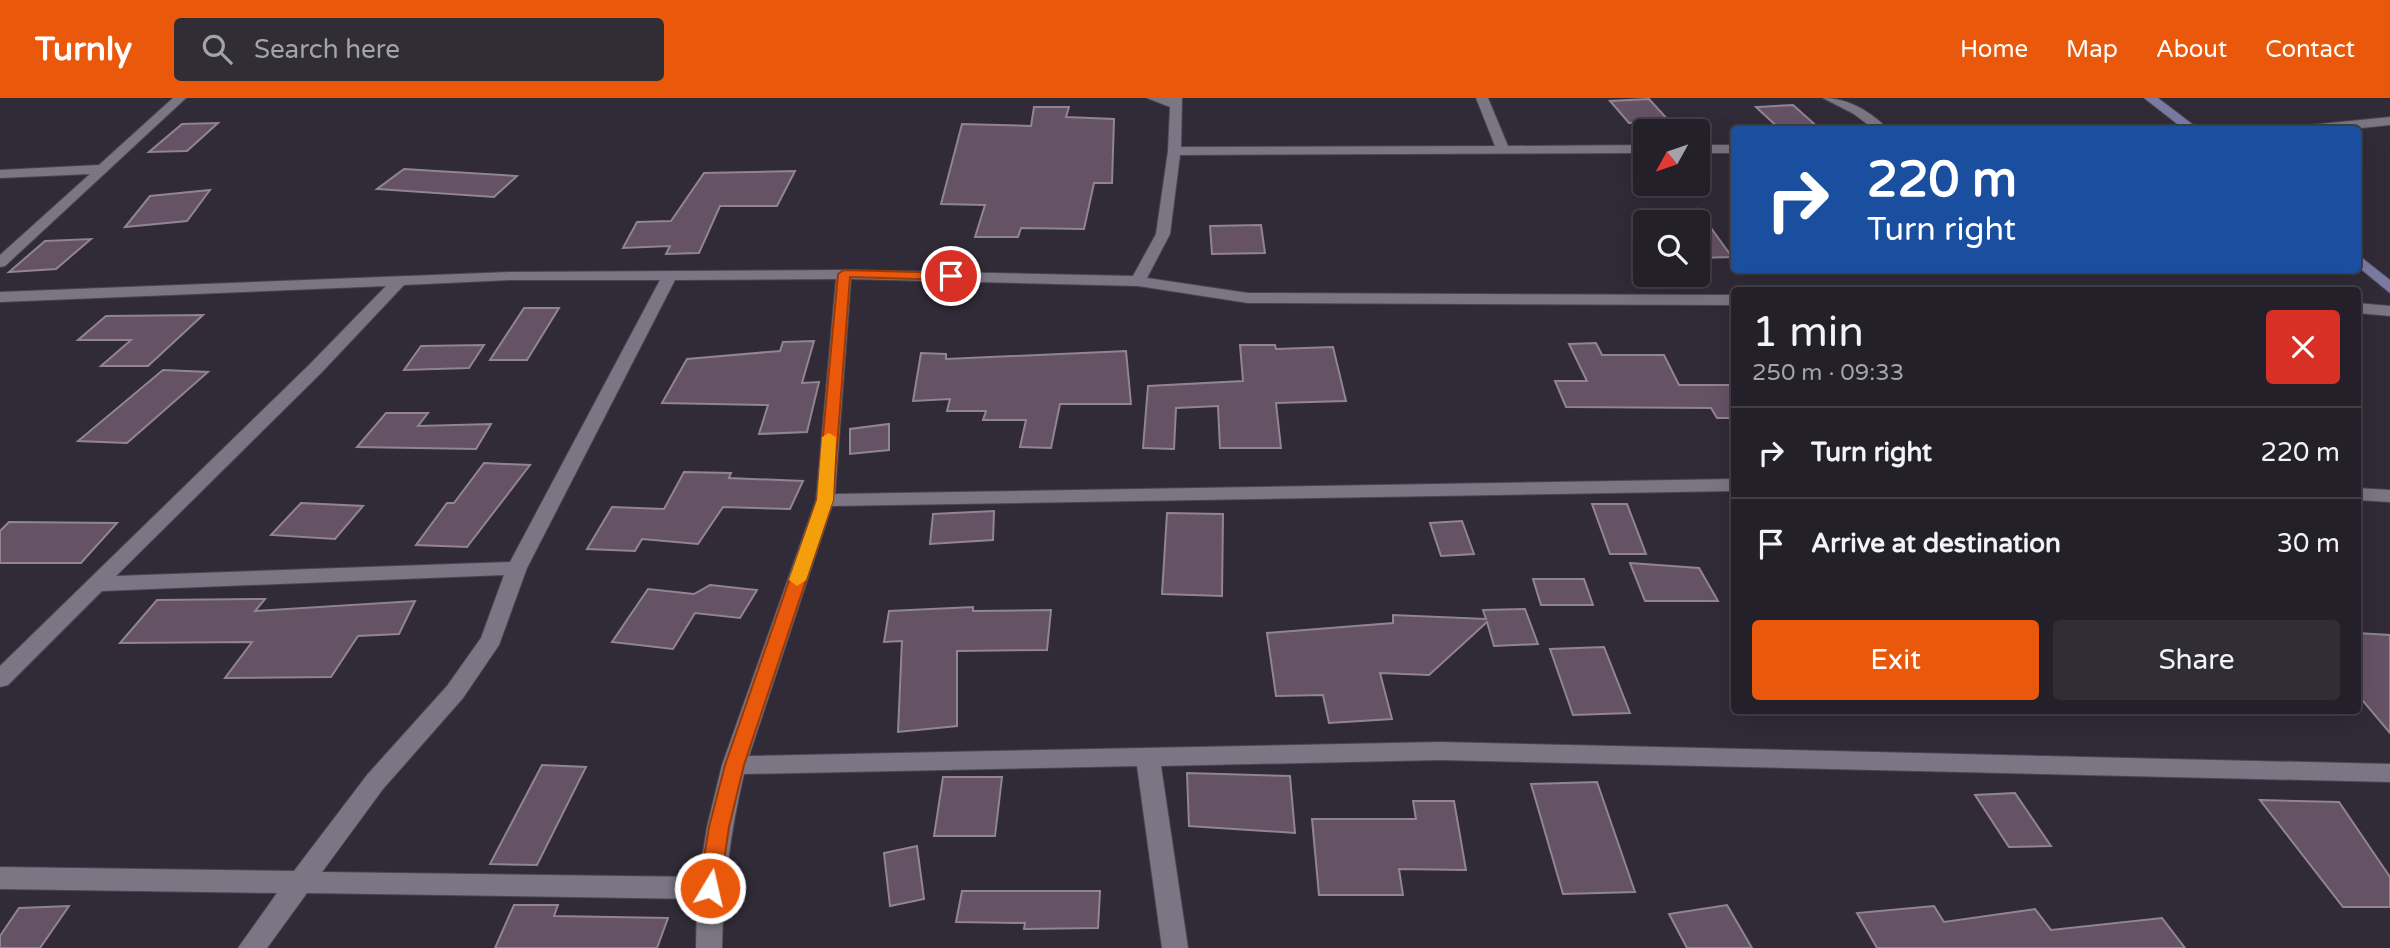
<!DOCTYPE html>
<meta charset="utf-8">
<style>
body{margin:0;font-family:"Varela Round",sans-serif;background:#302d35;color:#f1f3f6;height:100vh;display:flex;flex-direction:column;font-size:26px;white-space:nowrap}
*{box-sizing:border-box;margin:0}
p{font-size:23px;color:#a3a3a8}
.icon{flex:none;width:38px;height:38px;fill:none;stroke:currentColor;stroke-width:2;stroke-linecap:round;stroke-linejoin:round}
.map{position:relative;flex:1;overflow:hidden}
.details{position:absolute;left:1731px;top:189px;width:630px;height:427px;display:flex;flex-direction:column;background:#242029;border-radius:7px;box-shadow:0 7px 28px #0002,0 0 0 2px #413e46}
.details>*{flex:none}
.top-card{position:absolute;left:1731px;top:28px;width:630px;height:147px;border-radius:7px;box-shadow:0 7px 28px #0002,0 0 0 2px #413e46;background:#1a4fa0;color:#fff;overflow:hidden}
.needle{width:46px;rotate:230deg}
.buttons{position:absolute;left:1633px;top:21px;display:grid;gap:14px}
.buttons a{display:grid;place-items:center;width:77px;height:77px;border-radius:7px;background:#242029;box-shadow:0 7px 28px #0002,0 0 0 2px #413e46;font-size:35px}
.pin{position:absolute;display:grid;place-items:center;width:60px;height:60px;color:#fff;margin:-30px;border:4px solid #fff;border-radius:50%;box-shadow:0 2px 7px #0007}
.me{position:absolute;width:77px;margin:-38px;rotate:9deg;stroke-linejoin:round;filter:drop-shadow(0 0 5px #0008)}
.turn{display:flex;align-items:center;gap:24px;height:147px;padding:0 21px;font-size:32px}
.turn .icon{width:91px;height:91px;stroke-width:2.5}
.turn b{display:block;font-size:49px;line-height:60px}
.round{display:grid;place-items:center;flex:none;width:74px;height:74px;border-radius:7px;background:#302d35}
.overview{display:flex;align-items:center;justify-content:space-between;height:119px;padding:0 21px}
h1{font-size:42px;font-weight:600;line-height:52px}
.cta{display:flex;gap:14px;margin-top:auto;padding:14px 21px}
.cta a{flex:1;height:80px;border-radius:7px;background:#ea580c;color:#fff;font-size:28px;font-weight:600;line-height:80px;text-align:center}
.cta a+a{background:#302d35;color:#f1f3f6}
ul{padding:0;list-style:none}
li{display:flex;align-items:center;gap:21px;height:91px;padding:0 21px;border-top:2px solid #413e46}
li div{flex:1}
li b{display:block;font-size:26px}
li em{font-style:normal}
header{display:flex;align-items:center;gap:42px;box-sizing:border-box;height:98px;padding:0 35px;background:#ea580c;color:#fff}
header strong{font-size:33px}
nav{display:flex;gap:38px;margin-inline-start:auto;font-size:24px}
.search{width:490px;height:63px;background:#302d35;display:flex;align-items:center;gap:18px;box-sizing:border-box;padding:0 24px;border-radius:7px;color:#a3a3a8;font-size:26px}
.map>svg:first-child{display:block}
.building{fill:#665265;stroke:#918590;stroke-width:2}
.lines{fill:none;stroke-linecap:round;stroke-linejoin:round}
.minor-casing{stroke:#49464f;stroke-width:2}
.secondary-casing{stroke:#49464f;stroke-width:2}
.minor{fill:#7c7684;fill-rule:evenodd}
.secondary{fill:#7b7aa3;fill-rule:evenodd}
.route{fill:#ea580c;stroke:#983908;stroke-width:2}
.slow{fill:#f59e0b}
</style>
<header>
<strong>Turnly</strong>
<div class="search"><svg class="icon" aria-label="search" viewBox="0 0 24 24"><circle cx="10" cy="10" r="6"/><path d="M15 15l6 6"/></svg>Search here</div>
<nav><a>Home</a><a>Map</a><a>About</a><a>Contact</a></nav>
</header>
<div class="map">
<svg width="2390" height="850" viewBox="0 0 2390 850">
<rect width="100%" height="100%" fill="#302b37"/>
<path class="building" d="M1649 1 1670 24 1629 25 1610 3Z
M1793 7 1821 32H1781L1756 9Z
M1034 9H1069L1066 19 1114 21 1112 85H1094L1084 131 1021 130 1018 139H975L985 107 941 106 962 26 1031 28Z
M218 25 187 53 149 54 182 26Z
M404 71 517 78 494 99 377 91Z
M795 73 777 108H720L699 155 666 156 670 148 623 150 637 124 671 123 704 75Z
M210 92 187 123 125 129 150 98Z
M1698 112 1732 159 1698 160Z
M1261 127 1265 155 1212 156 1210 128Z
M91 141 56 171 9 174 45 143Z
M524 210H559L527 262H490Z
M203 217 148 268H101L131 242H78L106 218Z
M814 243 802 285 819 284 807 334 759 336 768 307 662 305 687 261 780 253 783 244Z
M1596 245 1602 257H1664L1679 287H1734V320H1717L1711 310 1566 309 1555 283H1587L1569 246Z
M484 247 469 270 404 272 421 248Z
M1240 247H1275L1276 251 1333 249 1346 303 1276 305 1281 350H1220L1218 308 1176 310 1174 351 1143 350 1148 288 1243 283Z
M1126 253 1131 306H1060L1051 350 1020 349 1026 322H983L986 313H947L950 301 913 303 921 255 946 256V261Z
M163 272 208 274 127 345 78 343Z
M386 315H428L418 328 491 326 476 351 357 349Z
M889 326V352L850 356V331Z
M484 365 530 367 467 449 416 447 447 405H454Z
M684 374 731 375 729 380 803 383 790 411 723 409 698 446 642 441 635 453 587 451 612 409 664 411Z
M301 405 363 408 335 441 271 437Z
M1592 406H1627L1646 456H1610Z
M994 413 993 442 930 446 933 416Z
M1167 415 1223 416 1222 498 1162 496Z
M1462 423 1474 456 1441 458 1430 425Z
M9 424 117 425 81 465H0V433Z
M1630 465 1699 470 1718 503H1645Z
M1533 481H1584L1593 507H1541Z
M710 487 757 492 740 520 695 515 673 551 612 544 648 491 694 496Z
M265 501 255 513 415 503 399 536 358 538 331 579 225 580 252 544 120 545 157 502Z
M973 509V513L1051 512 1047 552 957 553V628L898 634 902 543 884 544 889 513Z
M1525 511 1538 546 1494 548 1487 524 1429 577 1380 575 1392 621 1329 625 1323 597 1276 598 1267 535 1393 525V517L1486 521 1483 512Z
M2357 535 2390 537V635L2357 596Z
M1604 549 1630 615 1573 617 1550 551Z
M542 667 586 669 537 767 490 766Z
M1187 675 1290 678 1295 735 1189 728Z
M943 679H1002L995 738H934Z
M1597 684 1635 794 1563 796 1531 686Z
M2015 695 2051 748 2009 749 1975 697Z
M2260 702 2339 704 2390 779V809H2343Z
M1413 703H1454L1466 772 1399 771 1403 797H1319L1312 721H1416Z
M917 748 924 801 890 808 884 755Z
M962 793H1100L1098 830 1024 831 1025 825 956 824Z
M514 807H558L554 818 668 820 657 850H495Z
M1727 807 1752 850H1687L1669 816Z
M69 808 40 850H0V838L19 810Z
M1934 808 1944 824 2035 811 2051 832 2162 820 2185 850H1877L1857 815Z"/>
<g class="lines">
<g class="minor-casing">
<path id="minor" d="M173 0H186L5 168 0 169V157L90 76 0 80V72L99 67Z
M1147 0H1182L1181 49 1495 48 1476 0H1488L1508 48 1645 47V55L1180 57 1170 136 1147 180 1248 195 1734 197V207L1248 205 1138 188 851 181 835 396 1734 381V393L832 408 749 658 1440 644 2390 666V684L1440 662 1161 668 1188 850H1162L1137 668 744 676C730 735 723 790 722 850H696L697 801 307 795 267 850H238L277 795 0 791V769L294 773 367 677 447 588 481 540 504 477 102 493 8 587 0 589V568L310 266 386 188 0 204V194L511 174 844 172 1133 178 1156 136 1168 53 1170 9ZM836 181 816 402 722 667 707 729 699 779 322 774 383 691 463 600 499 547 527 470 675 182ZM511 182H660L510 464 116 478 322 274 404 187Z
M1823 0C1849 0 1871 14 1889 32H1875L1854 16Z
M2390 19V27L2342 32H2294L2300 28Z
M1698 47H1734V55H1698Z
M2357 205 2390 208V218L2357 215Z
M2357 390 2390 392V404L2357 402Z"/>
</g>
<g class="secondary-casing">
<path id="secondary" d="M2144 0H2158L2200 32H2185Z
M2357 156 2390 182V195L2357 168Z"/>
</g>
<use href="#minor" class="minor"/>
<use href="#secondary" class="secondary"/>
</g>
<path class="route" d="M844 172 951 175 957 178 951 182 850 179 833 402 744 667 729 729 720 790 717 796 710 799 702 796 699 790 709 729 725 667 817 402 838 176Z"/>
<path class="slow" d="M829 335 836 339 833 402 806 482 797 488 789 482 817 402 822 339Z"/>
</svg>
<div class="buttons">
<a><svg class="needle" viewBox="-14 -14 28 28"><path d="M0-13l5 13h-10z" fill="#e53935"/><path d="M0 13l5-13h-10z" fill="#a3a3a8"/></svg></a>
<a><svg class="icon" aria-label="search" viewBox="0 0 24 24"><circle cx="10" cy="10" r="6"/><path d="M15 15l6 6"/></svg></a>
</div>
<div class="pin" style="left:951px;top:178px;background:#d93025"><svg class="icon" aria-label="arrive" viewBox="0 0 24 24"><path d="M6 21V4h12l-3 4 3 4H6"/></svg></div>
<svg class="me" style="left:710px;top:790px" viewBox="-20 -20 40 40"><circle r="17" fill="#ea580c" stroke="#fff" stroke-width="3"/><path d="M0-11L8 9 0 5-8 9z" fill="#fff"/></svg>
<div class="top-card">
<div class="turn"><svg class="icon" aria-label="right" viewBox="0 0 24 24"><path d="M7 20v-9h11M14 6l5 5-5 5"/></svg><div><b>220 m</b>Turn right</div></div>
</div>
<section class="details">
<div class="overview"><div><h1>1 min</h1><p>250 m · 09:33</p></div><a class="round" style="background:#d93025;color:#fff"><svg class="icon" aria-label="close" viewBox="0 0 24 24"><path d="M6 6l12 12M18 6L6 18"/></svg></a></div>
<ul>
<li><svg class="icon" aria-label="right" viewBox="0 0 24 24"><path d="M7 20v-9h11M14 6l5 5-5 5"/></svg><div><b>Turn right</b></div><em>220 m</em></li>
<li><svg class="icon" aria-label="arrive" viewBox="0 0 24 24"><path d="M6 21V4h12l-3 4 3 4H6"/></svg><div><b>Arrive at destination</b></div><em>30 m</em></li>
</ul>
<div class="cta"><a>Exit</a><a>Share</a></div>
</section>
</div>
